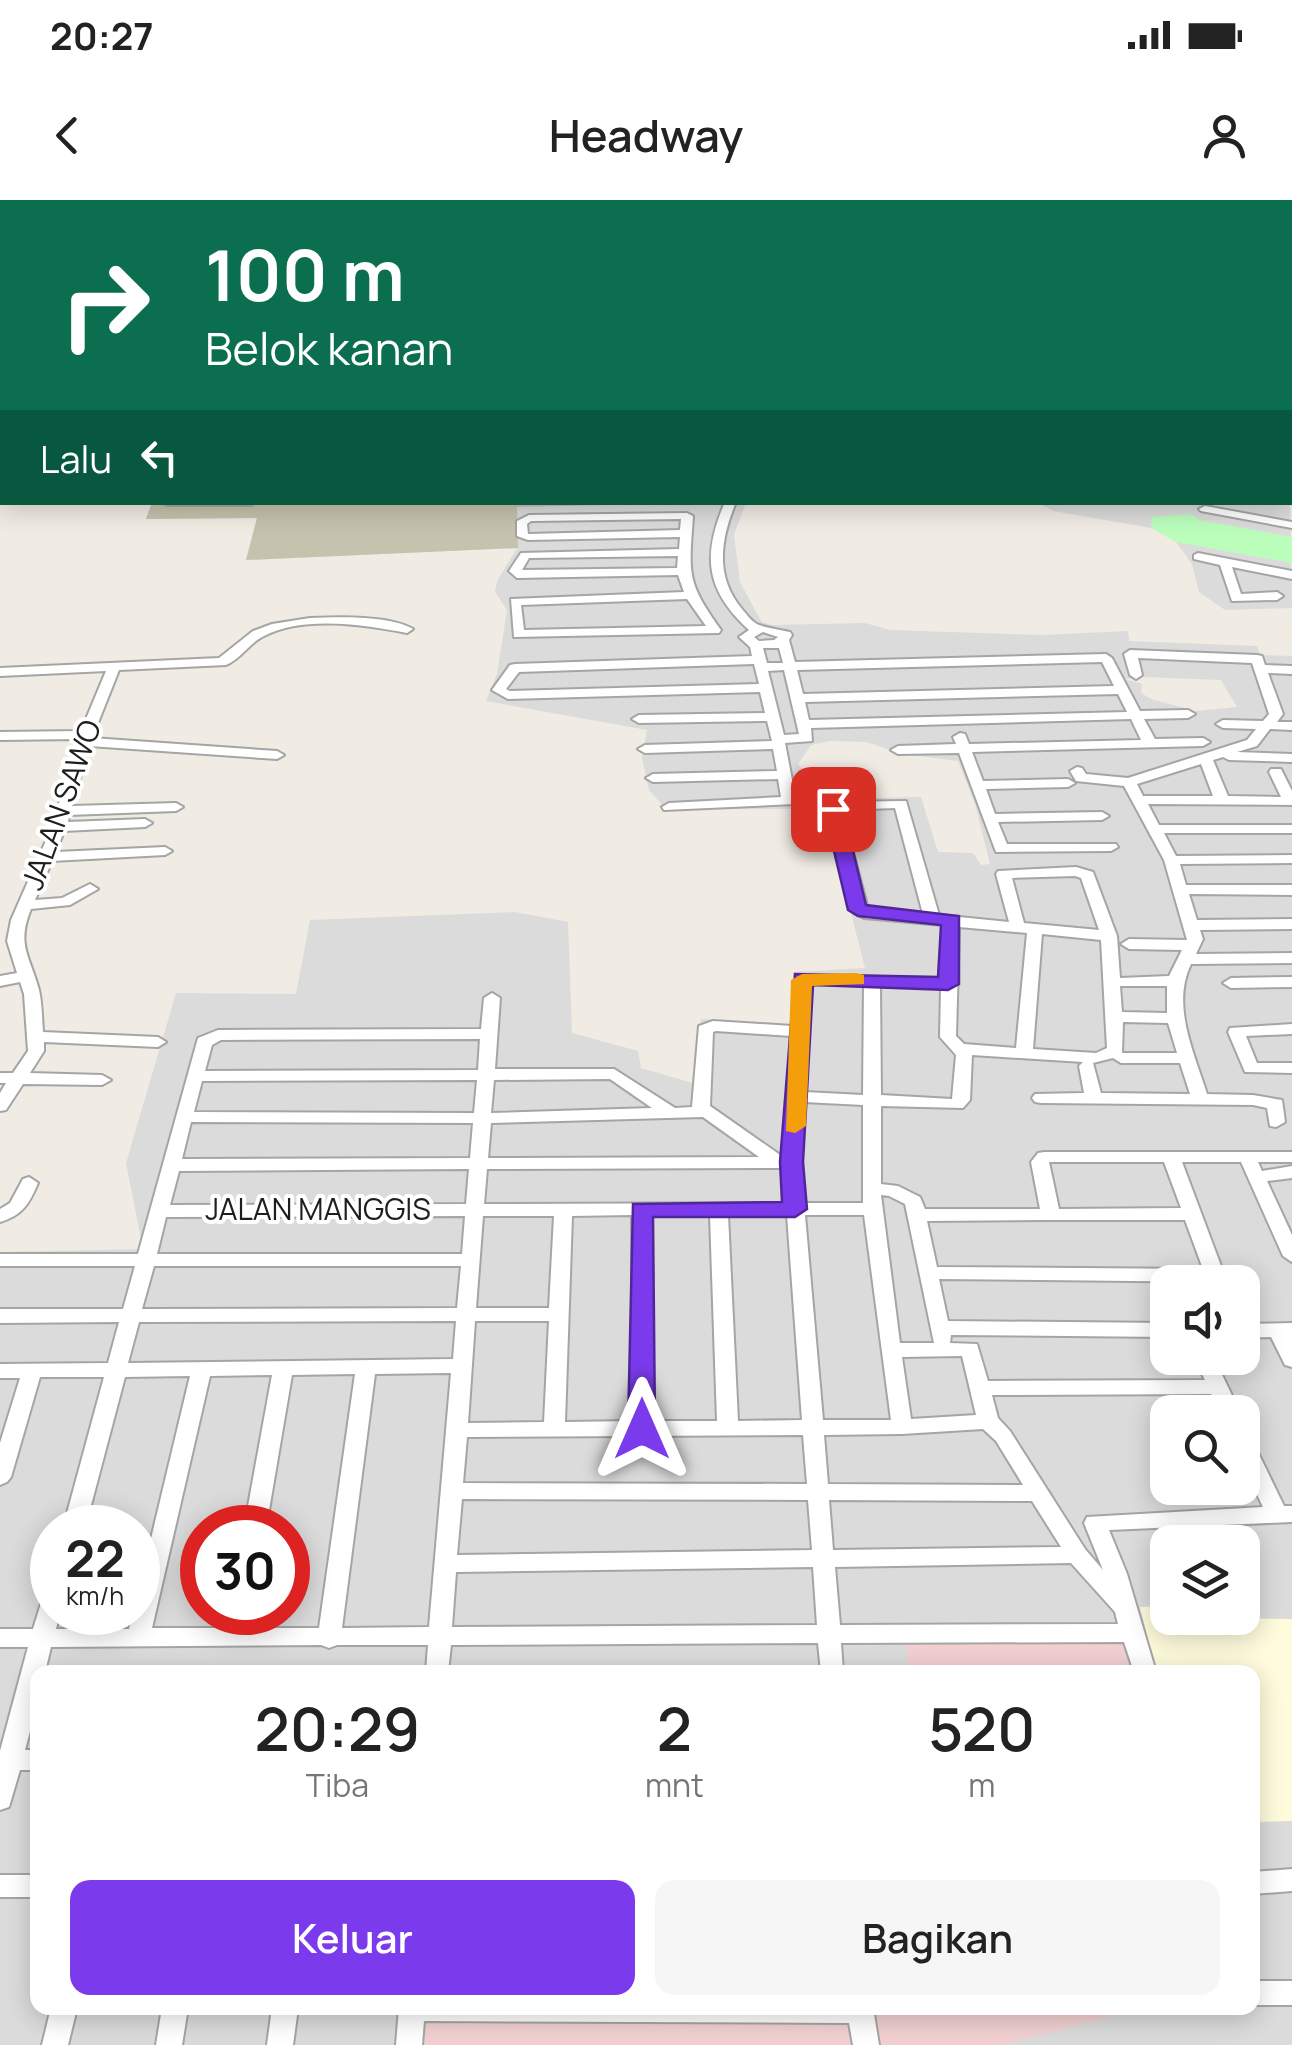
<!DOCTYPE html>
<html lang="id">
<style>
body{margin:0;font-family:Manrope,sans-serif;background:#f6f6f6;color:#222;height:100vh;display:flex;flex-direction:column;font-size:38px;white-space:nowrap}
*{box-sizing:border-box;margin:0}
p{font-size:32px;color:#767676}
.icon{flex:none;width:55px;height:55px;fill:none;stroke:currentColor;stroke-width:2;stroke-linecap:round;stroke-linejoin:round}
.map{position:relative;flex:1;overflow:hidden}
.details{position:absolute;left:30px;top:1465px;width:1230px;height:350px;display:flex;flex-direction:column;background:#fff;border-radius:20px;box-shadow:0 5px 25px #0003}
.details>*{flex:none}
.hud{position:absolute;left:0px;top:0px;width:1292px;height:305px;box-shadow:0 5px 25px #0003;background:#0b6e4f;color:#fff;overflow:hidden}
.controls{position:absolute;left:1150px;top:1065px;display:grid;gap:20px}
.controls a{display:grid;place-items:center;width:110px;height:110px;border-radius:20px;background:#fff;box-shadow:0 5px 25px #0003;font-size:50px}
.speed{position:absolute;left:30px;top:1305px;display:flex;gap:20px;font-size:50px;font-weight:700;text-align:center}
.speed>*{display:grid;place-content:center;width:130px;height:130px;border-radius:50%;background:#fff;box-shadow:0 5px 25px #0003;line-height:1}
.speed small{font-size:25px;font-weight:400}
.speed .limit{border:15px solid #d22;background:#fff;color:#111}
.pin{position:absolute;display:grid;place-items:center;width:85px;height:85px;color:#fff;margin:-42px;border-radius:20px;box-shadow:0 5px 15px #0006}
.me{position:absolute;width:110px;margin:-55px;rotate:0deg;stroke-linejoin:round;filter:drop-shadow(0 0 8px #0008)}
.turn{display:flex;align-items:center;gap:35px;height:210px;padding:0 40px;font-size:45px}
.turn .icon{width:130px;height:130px;stroke-width:2.5}
.turn b{display:block;font-size:70px;line-height:85px}
.then{display:flex;align-items:center;height:95px;padding:0 40px;background:#0003;gap:20px;font-size:38px}
.eta{display:flex;justify-content:space-evenly;align-items:center;height:170px;text-align:center}
.eta b{font-size:60px;font-weight:600;line-height:70px}
.button{display:flex;gap:20px;margin-top:auto;padding:20px 40px}
.button a{flex:1;height:115px;border-radius:20px;background:#7c3aed;color:#fff;font-size:40px;font-weight:600;line-height:115px;text-align:center}
.button a+a{background:#f6f6f6;color:#222}
.status{display:flex;justify-content:space-between;align-items:center;height:70px;padding:0 50px;background:#fff;direction:ltr}
.status svg{height:28px;fill:currentColor}
header{display:flex;justify-content:space-between;align-items:center;height:130px;padding:0 40px;background:#fff;font-size:45px;font-weight:600}
.map>svg:first-child{display:block}
.residential{fill:#dcdbdb;fill-rule:evenodd}
.commercial{fill:#f2d0d1}
.education{fill:#fffcdd}
.construction{fill:#c5c3ad}
.park{fill:#bbfebc}
.building{fill:#c8bcb6;stroke:#8c847f;stroke-width:2.5}
.lines{fill:none;stroke-linecap:round;stroke-linejoin:round}
.minor-casing{stroke:#a5a5a5;stroke-width:4}
.minor{fill:#fff;fill-rule:evenodd}
.route{fill:#7c3aed;stroke:#51269a;stroke-width:2.5}
.slow{fill:#f59e0b}
.labels{text-anchor:middle;stroke-width:8;stroke-linejoin:round;paint-order:stroke}
.street-label{font-size:30px;fill:#1e1e1e;stroke:#fff}
</style>
<div class="status"><b>20:27</b><svg viewBox="0 0 49 12"><path d="M0 12V9h3v3zM5 12V6h3v6zM10 12V3h3v9zM15 12V0h3v12zM26 1h20v11H26zM47 4h2v5h-2z"/></svg></div>
<header><svg class="icon" aria-label="back" viewBox="0 0 24 24"><path d="M15 5l-7 7 7 7"/></svg>Headway<svg class="icon" aria-label="person" viewBox="0 0 24 24"><circle cx="12" cy="8" r="4"/><path d="M4 21q1-7 8-7t8 7"/></svg></header>
<div class="map">
<svg width="1292" height="1845" viewBox="0 0 1292 1845">
<rect width="100%" height="100%" fill="#f0ebe3"/>
<path class="residential" d="M1290 288 1292 408 1225 410 1199 392 1192 364 1176 342 1152 328 1053 311 1039 303 1290 302Z
M152 303H746L734 334 740 382 761 421 771 425 865 423 890 430 1041 435 1128 431 1129 441 1257 446 1260 455 1292 456V1845H0V1052L143 1049 126 963 176 793 296 794 310 720 515 712 568 722 572 833 638 851 641 868 696 884 701 819 802 826 793 772 865 768 822 599 921 597 938 652 973 653 981 665 990 664 975 604 958 561 903 554 866 542 830 541 811 545 798 564 808 575 811 609H666L649 590 642 558 647 530 486 501 497 474 507 410 495 392 497 381 517 348 246 360 257 318 146 319ZM1142 477 1221 480 1237 507 1196 511 1151 499 1141 493 1142 484 1125 479ZM1168 1082H1242V1158H1168ZM1168 1212H1242V1288H1168ZM52 1328H138V1412H52ZM202 1328H288V1412H202ZM1168 1342H1242V1418H1168ZM38 1472H1252V1808H38Z"/>
<path class="commercial" d="M1148 1440 1156 1472H909L906 1441Z
M427 1808H1145L999 1845H425Z"/>
<path class="education" d="M1167 1406 1168 1418 1292 1419V1621L1253 1622 1252 1472H1156L1140 1407Z"/>
<path class="construction" d="M152 302 700 303 517 307 518 348 246 360 257 318 146 319Z"/>
<path class="park" d="M1191 314 1199 320 1292 337V363L1176 342 1152 328 1151 317Z"/>
<path class="building" d="M704 0H726L727 2H704Z"/>
<g class="lines">
<g class="minor-casing">
<path id="minor" d="M503 0H560L562 2H501Z
M664 0H672L673 2H665Z
M770 0H814L816 2H776Z
M1134 0H1143L1144 2H1136Z
M1290 21H1292V25H1290Z
M1290 69 1292 70V76L1290 75Z
M1290 163H1292V169H1290Z
M1290 263H1292V269H1290Z
M162 302H256L251 305H167Z
M725 302H736C721 338 714 376 742 409 746 414 753 423 759 425 768 428 781 430 790 432L792 435 789 440 795 462 1106 454 1112 458 1140 511 1188 510 1195 514 1188 518 1144 519 1155 539 1203 538 1210 542 1203 546 972 552 983 581 1068 579 1075 583 1068 587 986 589 995 614 1102 612 1109 616 1102 620 998 622 1007 644H1116L1118 647 1111 651 996 652 959 553 898 554 891 550 898 546 956 544 953 537 960 533 965 534 969 544 1141 540 1131 519 811 528 812 541 785 543 796 601 794 604 664 610 662 607 669 603 781 597 778 579 653 582 646 578 653 574 777 571 773 549 645 553 638 549 645 545 772 541 767 521 639 523 632 519 639 515 765 513 760 492 508 499 492 490 510 465 515 464 752 456 750 447 739 437 749 430C705 390 702 355 725 302ZM763 432 778 437 774 440 759 441 754 437ZM763 448H779L783 463H767ZM1102 462 1114 486 803 494 797 470ZM754 464 759 484 510 491 506 489 519 472ZM784 470 799 534 784 535 768 471ZM1118 494 1127 512 809 520 805 502Z
M1205 306 1292 322V328L1201 311 1199 309Z
M687 313 693 316C689 375 686 381 721 430L719 433 514 437 511 399 684 392 678 375 517 378 509 371 521 353 679 349 680 337 528 340 517 336V321L529 315ZM681 319 680 330 528 334 527 324 531 321ZM678 356 677 368 522 370 529 358ZM687 399 706 426 524 430 521 405Z
M1198 353 1292 371V379L1232 367 1241 394 1277 392 1283 396 1277 400 1232 401 1220 365 1194 359V355Z
M310 418C338 417 389 415 413 429L407 433C364 425 304 415 264 436 249 443 242 458 226 465L119 470 92 538 277 551 284 555 277 559 89 546 72 606 176 603 183 607 176 611 69 615 68 622 145 619 152 623 145 627 64 631 56 652 165 647 172 651 165 655 52 661 35 700 62 698 90 684 98 689 70 705 31 709C16 745 30 756 39 790 42 803 42 818 43 832L158 837 166 842 158 847 44 842V851L30 873 102 875 111 880 102 885 23 884 6 910 0 911V893L6 883H0V873H13L28 851 24 794 20 782 0 786V776L17 773 7 741 11 720 52 627 78 539 0 540V532L81 531 106 471 0 476V468L219 458 253 431 272 424Z
M1130 450 1257 455 1262 456 1265 465 1292 466V474L1268 473 1283 514 1277 522H1292V530L1270 529 1257 546 1237 552 1292 554V562L1229 560 1223 557 1213 560 1228 596 1281 597 1269 572 1271 569H1281L1292 591V605L1148 604 1159 625H1292V633H1164L1176 656 1292 655V663L1180 664 1186 685H1292V695L1189 694 1197 720 1292 719V729L1200 730 1203 739 1196 754 1292 753V763L1191 764C1171 806 1194 852 1207 894L1253 895 1282 900 1285 922 1276 927 1270 926 1267 908 1253 905 1041 903 1035 902 1032 898 1035 894 1084 893 1079 866 1083 862 972 855 970 900 963 908 881 906V984L898 986 920 997 925 1009H1040L1031 962 1038 953 1044 952H1292V962H1258L1262 971 1292 966V978L1267 981 1292 1035V1062L1283 1056 1241 962H1182L1227 1082 939 1079 948 1121 1168 1123V1137L951 1135 950 1143 977 1144 988 1181 1205 1180 1194 1158H1214L1240 1212H1220L1211 1194 992 1195 998 1218 1010 1231 1085 1349 1103 1370 1084 1323 1087 1317 1263 1307 1242 1263V1233L1249 1235 1252 1240 1284 1306H1292V1322L1109 1330 1127 1374 1156 1472H1134L1124 1442 841 1443 843 1472H821L818 1443 451 1445 448 1472H426L428 1445H337L329 1448 321 1445 51 1447 45 1472H38V1501L25 1550H38V1570H20L9 1607 0 1610V1551L28 1447H0V1429H33L44 1394 52 1391V1412H60L56 1429H129L133 1412H138V1393L190 1176 125 1177 85 1328H63L104 1177H40L11 1277 7 1282 0 1285V1243L20 1178H0V1164L108 1163 119 1122 0 1123V1109H123L135 1066H0V1054H138L198 838 218 830 481 829 484 798 492 793 500 798 495 869H614L675 908 692 907 699 826 713 821 792 826 797 776 942 778 943 725 864 718 853 712 827 606 834 602 906 601 939 715 1009 722 996 674 998 671 1076 667 1093 672 1117 736 1120 778 1169 776 1182 750 1129 749 1121 744 1129 739 1187 740 1164 660 1124 586 1076 581 1070 571 1077 567 1082 568 1086 574 1128 578 1247 540 1256 529 1223 528 1216 524 1223 520 1263 521 1269 514 1252 463 1138 458 1142 475 1136 479 1130 475 1124 454ZM1201 564 1213 596H1143L1137 584ZM895 608 923 714 868 709 842 610ZM1075 676 1081 678 1099 730 1024 723 1012 678ZM959 727 1027 733 1016 848 964 844 956 836ZM1042 734 1101 740 1107 848 1096 853 1033 849ZM811 784 864 785 863 895 805 892ZM880 786 941 788 940 837 956 855 952 899 881 895ZM1120 786H1167V813L1122 812ZM1123 822 1168 823 1177 853H1122ZM716 831 791 836 783 957 710 906 713 832ZM480 839 478 870 205 871 212 845 221 840ZM1113 858 1121 863H1180L1190 894 1101 893 1093 863ZM610 879 652 908 491 913 494 880ZM477 880 474 913 194 912 202 881ZM804 902 863 905V1003H804L801 962ZM703 917 759 957 488 958 491 923ZM191 922 473 923 470 958 182 959ZM1049 962H1164L1181 1008 1059 1009ZM783 968 786 1003 484 1004 487 969ZM469 969 466 1004 170 1005 179 971ZM881 995 889 996 905 1004 934 1143H900ZM632 1015V1221L565 1222 572 1016ZM650 1015H710L717 1221H652ZM728 1015H787L802 1220 738 1221ZM805 1015H864L891 1220H823ZM465 1016 462 1054H157L166 1017ZM483 1016H554L549 1108H476ZM1045 1020H1185L1203 1069 937 1067 927 1021ZM154 1066H461L457 1108 142 1109ZM456 1121 453 1159 128 1163 139 1122ZM475 1121H549L544 1222 468 1223ZM962 1156 976 1215 911 1219 902 1157ZM451 1173 429 1427 342 1428 375 1174ZM355 1174 319 1428H249L251 1412H229L226 1428H152L210 1176 272 1175 244 1328H266L292 1175ZM983 1229 996 1241 1023 1285 828 1284 824 1235 902 1234ZM803 1235 807 1284 463 1283 467 1237ZM462 1299 808 1300 812 1350 457 1355ZM829 1300 1032 1301 1061 1347 833 1350ZM1071 1363 1115 1412 1118 1424 840 1425 835 1367ZM813 1367 817 1425 452 1427 456 1372Z
M1292 777V787L1231 788 1223 783 1231 778Z
M1292 824V834L1246 836 1257 863H1292V873L1245 872 1228 832 1230 828Z
M29 977 38 983C29 1004 23 1015 0 1022V1009L10 1003 23 979Z
M1292 1123V1167L1285 1165 1271 1137 1242 1138V1124Z
M1292 1669V1691L1252 1694V1672Z
M0 1675H38V1697H0Z
M1252 1781H1292V1805H1252Z
M51 1808H77L68 1845H42Z
M162 1808H188L182 1845H156Z
M272 1808H298L293 1845H267Z
M399 1808H873L879 1845H853L849 1823 424 1821 422 1845H396Z"/>
</g>
<use href="#minor" class="minor"/>
</g>
<path class="route" d="M833 604 843 609 866 705 959 716V784L948 790 813 785 803 962 807 1009 795 1017H653L655 1229 651 1235H632L628 1229 633 1004 782 1002 780 962 795 774 938 777 941 725 858 716 848 710 824 609Z"/>
<path class="slow" d="M856 773 864 775V784L812 786 806 926 795 933 786 931 791 780 802 774Z"/>
<g class="labels">
<g class="street-label">
<text transform="translate(62 605) rotate(-70)" y="10">JALAN SAWO</text>
<text x="318" y="1020">JALAN MANGGIS</text>
</g>
</g>
</svg>
<div class="controls">
<a><svg class="icon" aria-label="sound" viewBox="0 0 24 24"><path d="M4 9h4l5-4v14l-5-4H4zM17 9q2 3 0 6"/></svg></a>
<a><svg class="icon" aria-label="search" viewBox="0 0 24 24"><circle cx="10" cy="10" r="6"/><path d="M15 15l6 6"/></svg></a>
<a><svg class="icon" aria-label="layers" viewBox="0 0 24 24"><path d="M12 4l9 5-9 5-9-5zM3 14l9 5 9-5"/></svg></a>
</div>
<div class="speed"><div>22<small>km/h</small></div><div class="limit">30</div></div>
<div class="pin" style="left:833px;top:609px;background:#d93025"><svg class="icon" aria-label="arrive" viewBox="0 0 24 24"><path d="M6 21V4h12l-3 4 3 4H6"/></svg></div>
<svg class="me" style="left:642px;top:1229px" viewBox="-20 -20 40 40"><path d="M0-17L14 15 0 8-14 15z" fill="#7c3aed" stroke="#fff" stroke-width="4"/></svg>
<div class="hud">
<div class="turn"><svg class="icon" aria-label="right" viewBox="0 0 24 24"><path d="M7 20v-9h11M14 6l5 5-5 5"/></svg><div><b>100 m</b>Belok kanan</div></div>
<div class="then">Lalu<svg class="icon" aria-label="left" viewBox="0 0 24 24"><path d="M17 20v-9H6M10 6l-5 5 5 5"/></svg></div>
</div>
<section class="details">
<div class="eta">
<div><b>20:29</b><p>Tiba</p></div>
<div><b>2</b><p>mnt</p></div>
<div><b>520</b><p>m</p></div>
</div>
<div class="button"><a>Keluar</a><a>Bagikan</a></div>
</section>
</div>
